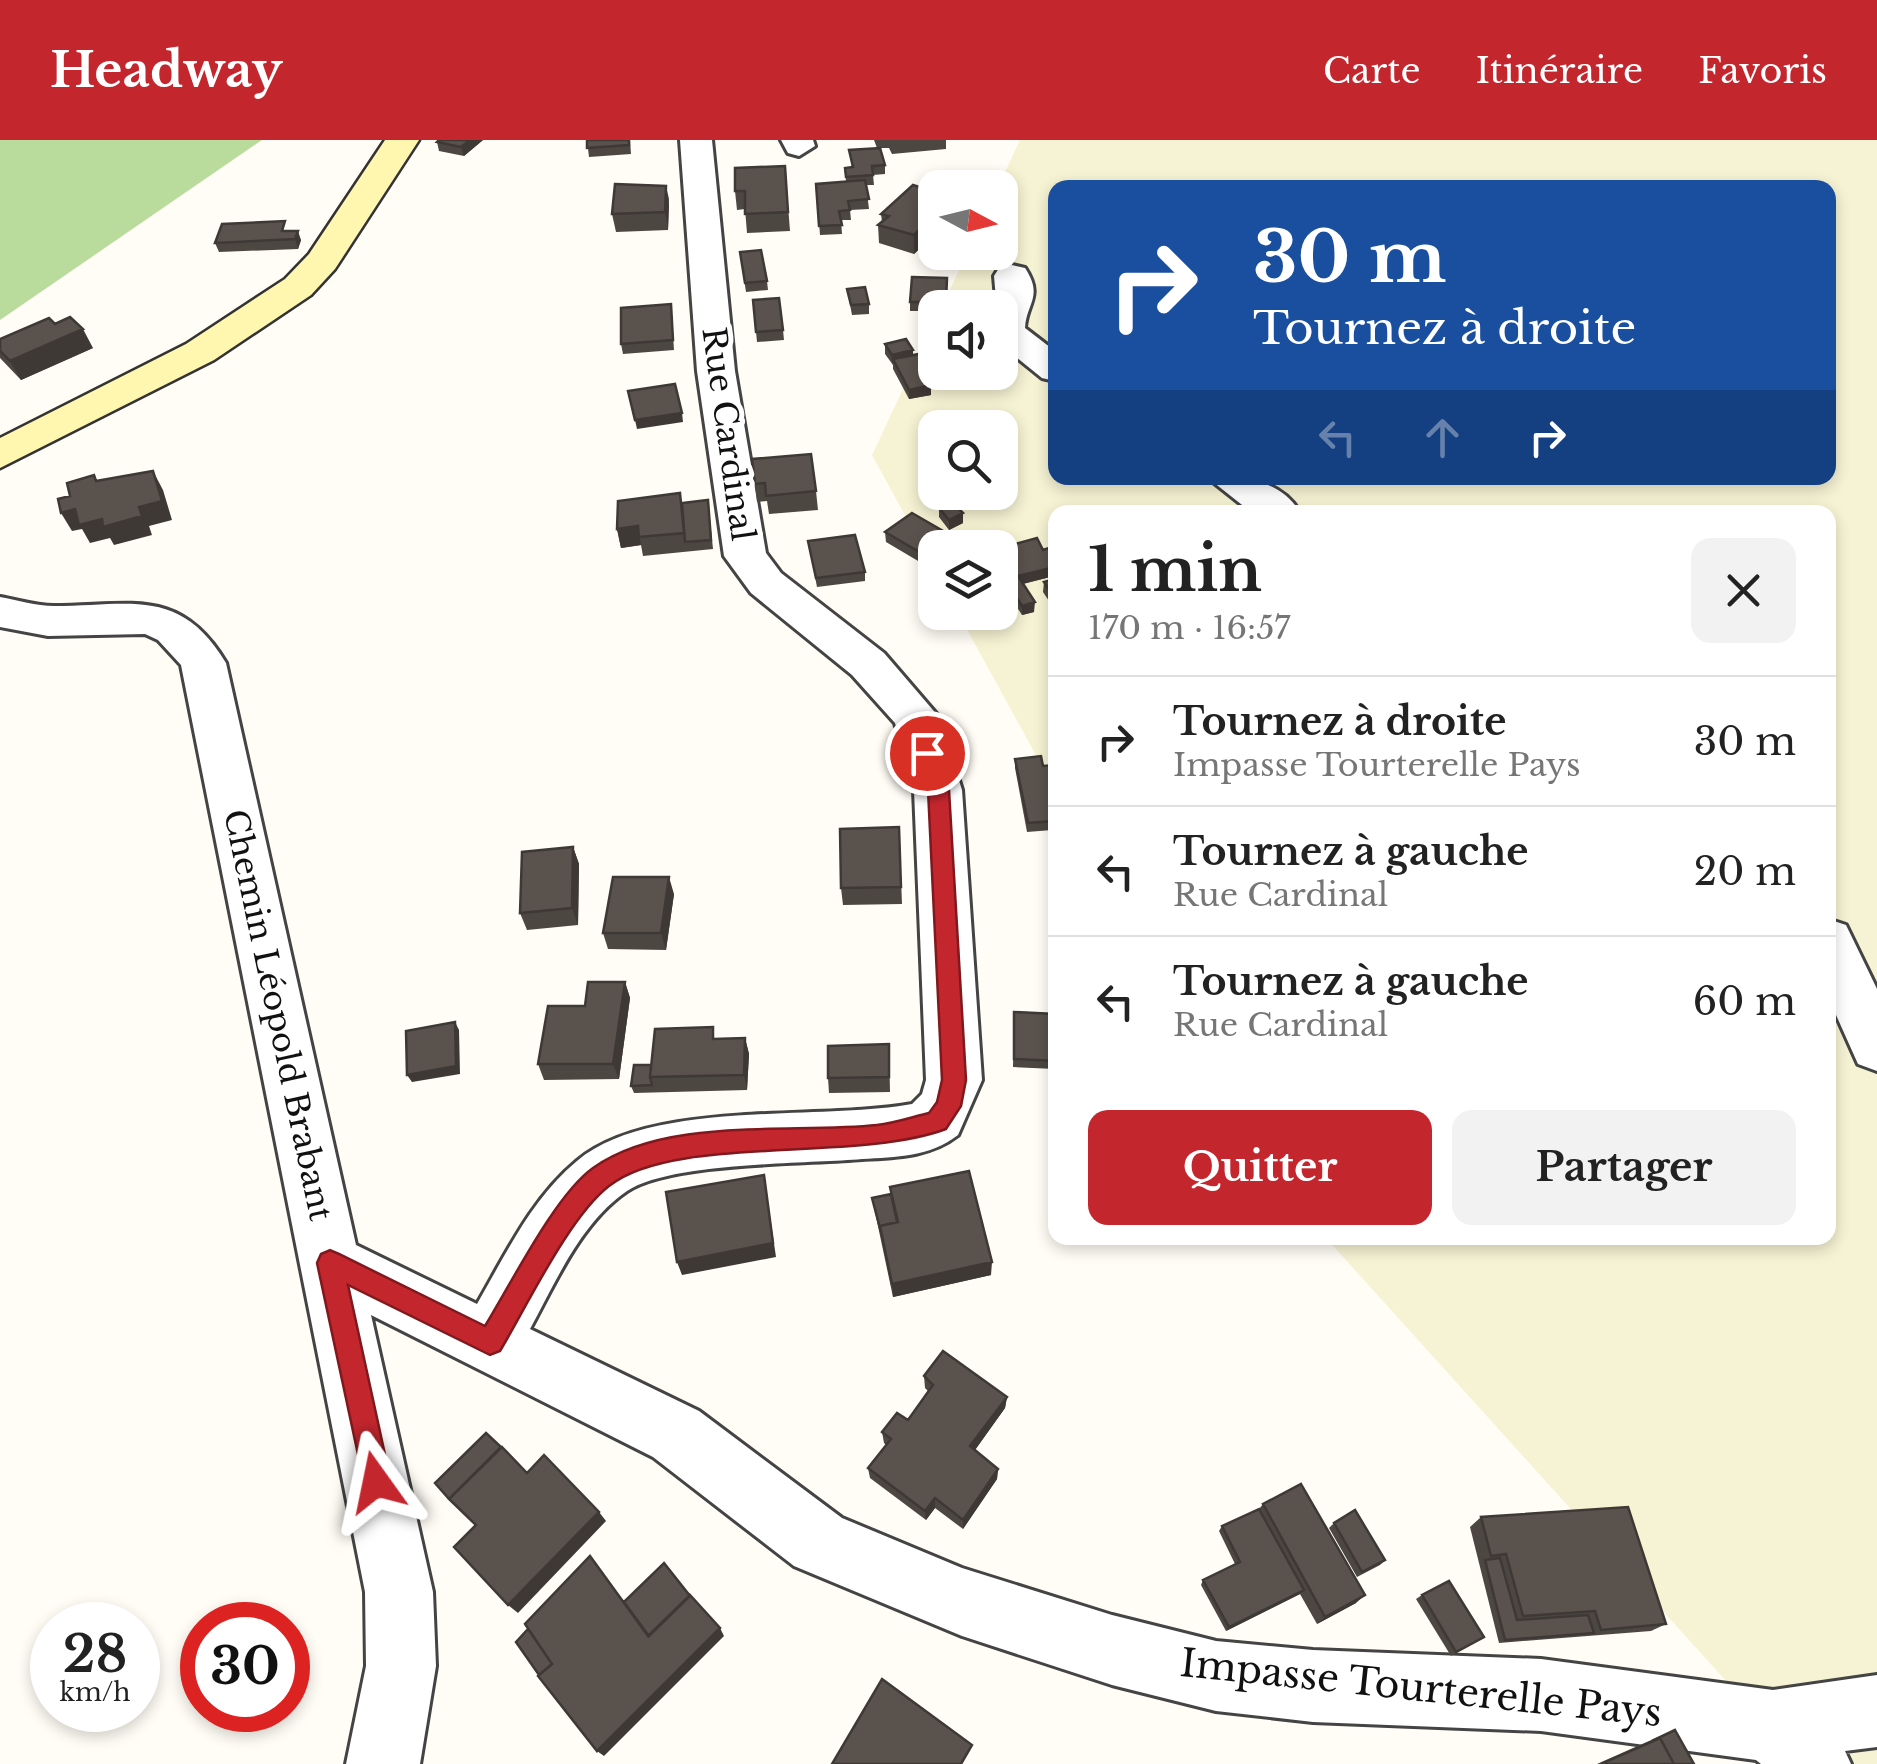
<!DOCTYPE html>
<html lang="fr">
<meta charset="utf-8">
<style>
body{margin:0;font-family:"Libre Baskerville",serif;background:#f2f2f2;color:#222;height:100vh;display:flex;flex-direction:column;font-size:38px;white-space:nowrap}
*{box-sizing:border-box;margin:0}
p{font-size:32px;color:#767676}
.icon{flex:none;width:55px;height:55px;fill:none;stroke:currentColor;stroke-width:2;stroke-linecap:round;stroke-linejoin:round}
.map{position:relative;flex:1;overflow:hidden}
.drawer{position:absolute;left:1048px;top:365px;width:788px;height:740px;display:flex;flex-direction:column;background:#fff;border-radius:20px;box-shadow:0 5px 15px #0003}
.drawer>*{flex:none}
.guide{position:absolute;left:1048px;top:40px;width:788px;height:305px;border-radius:20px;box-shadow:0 5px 15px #0003;background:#1a4fa0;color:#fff;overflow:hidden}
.needle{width:65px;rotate:97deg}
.tools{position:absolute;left:918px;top:30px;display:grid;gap:20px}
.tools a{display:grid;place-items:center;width:100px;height:100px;border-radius:20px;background:#fff;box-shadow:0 5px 15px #0003;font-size:50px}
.speed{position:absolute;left:30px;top:1462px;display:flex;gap:20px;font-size:50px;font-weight:700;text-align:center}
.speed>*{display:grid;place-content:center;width:130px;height:130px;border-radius:50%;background:#fff;box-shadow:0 5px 15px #0003;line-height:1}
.speed small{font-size:25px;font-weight:400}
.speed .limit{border:15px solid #d22;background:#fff;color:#111}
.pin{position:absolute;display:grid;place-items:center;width:85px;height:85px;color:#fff;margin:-42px;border:5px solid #fff;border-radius:50%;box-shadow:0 2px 10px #0007}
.me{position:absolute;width:110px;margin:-55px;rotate:348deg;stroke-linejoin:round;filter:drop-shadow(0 0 8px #0008)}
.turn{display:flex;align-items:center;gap:35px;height:210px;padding:0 40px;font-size:45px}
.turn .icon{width:130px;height:130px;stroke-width:2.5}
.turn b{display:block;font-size:70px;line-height:85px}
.lanes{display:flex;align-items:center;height:95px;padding:0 40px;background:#0003;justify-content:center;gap:50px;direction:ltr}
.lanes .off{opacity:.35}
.round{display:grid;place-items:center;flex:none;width:105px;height:105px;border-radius:20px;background:#f2f2f2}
.head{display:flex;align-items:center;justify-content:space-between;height:170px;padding:0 40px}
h1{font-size:60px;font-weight:700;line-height:75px}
.cta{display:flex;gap:20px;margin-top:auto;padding:20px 40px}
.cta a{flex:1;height:115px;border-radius:20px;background:#c4262e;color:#fff;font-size:40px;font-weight:700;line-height:115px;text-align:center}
.cta a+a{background:#f2f2f2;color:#222}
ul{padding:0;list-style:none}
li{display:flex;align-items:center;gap:30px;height:130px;padding:0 40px;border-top:2px solid #e0e0e0}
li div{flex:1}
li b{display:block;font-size:38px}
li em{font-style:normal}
header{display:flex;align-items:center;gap:60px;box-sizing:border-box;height:140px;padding:0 50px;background:#c4262e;color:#fff}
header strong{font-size:48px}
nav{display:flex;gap:55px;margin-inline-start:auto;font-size:35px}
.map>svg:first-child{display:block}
.farmland{fill:#f6f3d4;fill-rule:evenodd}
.forest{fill:#b9dc9c}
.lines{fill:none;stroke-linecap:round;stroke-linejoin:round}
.minor-casing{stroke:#444;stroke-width:6}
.secondary-casing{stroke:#333;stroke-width:5}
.minor{fill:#fff;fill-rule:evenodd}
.secondary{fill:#fff6b0;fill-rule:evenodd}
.wall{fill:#4d4742}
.shaded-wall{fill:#3f3936}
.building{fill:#5a524d;stroke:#3f3936;stroke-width:2.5}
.route{fill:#c4262e;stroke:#7f191e;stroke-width:2.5}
.labels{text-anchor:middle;stroke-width:10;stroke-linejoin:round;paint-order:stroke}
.street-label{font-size:32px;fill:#111;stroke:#fff}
.near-street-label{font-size:38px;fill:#111;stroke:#fff}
</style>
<header>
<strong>Headway</strong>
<nav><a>Carte</a><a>Itinéraire</a><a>Favoris</a></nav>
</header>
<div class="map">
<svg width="1877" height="1624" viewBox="0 0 1877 1624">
<rect width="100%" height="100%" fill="#fffdf5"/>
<path class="farmland" d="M1020 0H1877V1624H1801L1326 1098H1828V372H1055V650L958 473 1000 472V408H935V430L872 315 935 181V232H1000V168L942 167 967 113 1000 112 998 47ZM1055 48H1828V338H1055ZM935 288H1000V352H935Z"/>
<path class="forest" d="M0 0H262L0 180Z"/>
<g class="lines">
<g class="minor-casing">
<path id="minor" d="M680 0H712L735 231 766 413 781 433 884 513 939 577 962 650 982 940 958 995C930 1017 896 1017 862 1019 805 1024 671 1022 627 1051 581 1082 555 1143 530 1189L699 1271 842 1378 962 1428 1112 1475 1216 1501 1313 1510 1541 1519 1773 1550 1877 1535V1607L1845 1611 1851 1624H1761L1756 1620 1541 1591 1313 1582 1216 1571 1112 1545 962 1496 794 1426 653 1317 371 1175 433 1452 436 1526 420 1624H346L366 1526 365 1452 181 525 158 500 145 494 48 496 0 487V457C18 460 36 466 54 466 130 466 180 446 226 523L356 1105 477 1164C506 1114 532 1058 577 1021 650 959 820 981 912 964L922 954 926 940 914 650 895 583 852 535 751 453 724 416 697 231Z
M781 0H813L815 6 799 16 788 13Z
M1012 125 1025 128C1044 157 1026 163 1025 188L1055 211V241L1042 238 1000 204 994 136 999 128Z
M1208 338C1243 336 1279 339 1300 372H1251Z
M1828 779 1846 785 1877 849V931L1858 924 1828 857Z"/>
</g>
<g class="secondary-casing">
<path id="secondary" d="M385 0H419L335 129 311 155 214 220 0 328V298L186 204 285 139 309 114Z"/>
</g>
<use href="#minor" class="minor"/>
<use href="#secondary" class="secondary"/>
</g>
<path class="wall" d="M439 0H483L464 16 439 11 437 2Z
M587 0H630L631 14 589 17Z
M874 0H946V9L892 14 889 8H881L885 25V34L873 35 874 45H866L869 69 850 70 851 80H841L842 94 820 95 816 44 846 41 845 28 852 27 849 10 877 8Z
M785 26 790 91 747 93 745 69 737 70 735 51Z
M667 50 669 59 668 90 616 92 612 74Z
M935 52V94L914 114 879 103 878 85 882 82 881 74Z
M289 91 301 100 298 109 219 112 215 103Z
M740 112 767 141 768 150 746 152Z
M947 138V168H935V171H910V162Z
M847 149 869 164V174L852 175Z
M753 160 783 190 784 200 757 202Z
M671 164 674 210 623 214 621 204Z
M55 184 93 208 21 240 0 218V199Z
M885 204 913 215 931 235V255L909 259 893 229V225L885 214Z
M752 319 816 351 818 370 769 374 767 361 757 362Z
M708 360 713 409 643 416 641 405 621 408 617 389 682 363Z
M939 368 963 373V383L949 390 939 377Z
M885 392 962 402 935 431 886 402Z
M808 401 865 432V441L817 447Z
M1055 406V438L1054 436 1023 444 1034 472 1022 475 1005 449V439L1012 437 1000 418V408L1043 410Z
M1055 439V462L1051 464 1043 452 1044 442Z
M1015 619 1043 626 1055 625V678H1052V690L1027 692 1015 628Z
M899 687 902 764 843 765 841 748Z
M573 707 579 724 578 785 527 790 520 773Z
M674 754 666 810 608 809 603 793Z
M625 842 630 858 619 939 544 940 538 924 585 866Z
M1014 872 1055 874V929L1013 927Z
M745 898 749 914 747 950 634 953 631 946 651 925 716 899Z
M889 904 890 952 829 953 828 938Z
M890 1047 991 1135 893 1157 872 1058 891 1054Z
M924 1236 1007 1257 1005 1268 975 1310 998 1329 997 1339 963 1389 935 1368 926 1380 870 1338 868 1328 886 1305 884 1303 882 1292 908 1280 928 1251 925 1248Z
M1263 1364 1356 1463 1317 1484 1300 1454 1226 1491 1201 1445 1203 1440 1235 1424 1219 1391 1222 1386 1259 1369Z
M1481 1377 1666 1484 1651 1491 1499 1503 1470 1387Z
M1334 1383 1385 1420 1380 1425 1357 1437 1329 1388Z
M1422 1455 1484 1497 1451 1516 1416 1459Z
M1675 1590 1694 1624H1597L1667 1593Z"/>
<path class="shaded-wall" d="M470 0H483L464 16 461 7Z
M666 46 669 65 668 90 665 72Z
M935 75V94L914 114V95Z
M298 91 301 100 298 109 295 99Z
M83 189 93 208 21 240 10 221Z
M913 210V220L893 219 892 225V215Z
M931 245V255L909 259V250Z
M682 273 683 282 637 289 635 280Z
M153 331 163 350 172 380 149 386 152 395 114 405 110 398 90 403 82 389 72 391 61 373 75 369 139 367Z
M963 373V383L949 390V380Z
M638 386 641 405 621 408 617 389Z
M1054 426V436L1018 445V436Z
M1035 462 1034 472 1022 475V466Z
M573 707 579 724 578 785 572 768Z
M669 737 674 754 666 810 661 793Z
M625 842 630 858 619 939 613 924Z
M455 882 459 890 460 934 412 942 407 935Z
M745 898 749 914 747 950 744 935Z
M764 1035 776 1117 682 1135 677 1122Z
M992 1122 991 1135 893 1157 892 1144Z
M1007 1257 1005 1268 970 1317V1306Z
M998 1329 997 1339 963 1389V1380Z
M935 1358V1368L926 1380 925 1371Z
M599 1372 606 1381 518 1473 508 1465Z
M1304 1450 1300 1454 1226 1491 1229 1487Z
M1365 1455 1356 1463 1317 1484 1325 1477Z
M720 1488 724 1496 604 1616 597 1611Z"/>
<path class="building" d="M439 0H470L461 7 437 2Z
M587 0H629V5L587 8Z
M880 8 885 25 872 26 873 35 846 37 845 28 853 27 849 10Z
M785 26 788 72 745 74V51H735V28Z
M865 40 869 59 848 61 850 70 839 71 842 85 819 86 816 44Z
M615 44 666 46 665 72 612 74Z
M913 45 935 52V75L914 95 878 85 889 76 881 74Z
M285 81 282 91H298L295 99 215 103 222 84Z
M761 110 767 141 745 143 740 112Z
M912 137 947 138 946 162H910Z
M865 147 869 164 851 165 847 149Z
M779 158 783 190 756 192 753 160Z
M671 164 673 200 621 204V168Z
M70 177 83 189 10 221 0 211V199L49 178 55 184Z
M906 199 913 210 892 215 885 204Z
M919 214 931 235 926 236 931 245 909 250 893 219Z
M675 244 682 273 635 280 628 251Z
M811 314 816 351 766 356 765 343 755 344 752 319Z
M153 331 162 361 139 367 142 376 103 387 102 379 79 385 75 369 61 373 58 359 70 356 67 343 94 335 96 341Z
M680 353 684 393 639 397 638 386 617 389 618 361Z
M708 360 711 400 685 402 682 363Z
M952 362 963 373 949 380 939 368Z
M912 373 962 402 954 408H935V421L885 392Z
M855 395 865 432 816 438 808 401Z
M1037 398 1043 410 1055 406V427L1018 436 1000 408Z
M1018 436 1035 462 1022 466 1005 439Z
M1055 439V453L1052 454 1044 442Z
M1041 616 1043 626 1055 625V669H1050L1053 681 1028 683 1015 619Z
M899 687 901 747 841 748 840 689Z
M573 707 572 768 520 773 522 712Z
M613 737H669L661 793H603Z
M588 842H625L613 924H538L548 866H585Z
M1014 872 1055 874V921L1014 919Z
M455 882 456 926 407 935 406 891Z
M713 887V899L745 898 744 935 650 937 655 889Z
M889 904V937L828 938V906Z
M634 925H651L650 937 652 945 631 946Z
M969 1031 992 1122 892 1144 880 1086 898 1082 890 1047Z
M764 1035 773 1103 677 1122 666 1052Z
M891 1054 897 1082 880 1086 881 1092 872 1058Z
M943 1211 1007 1257 970 1306 998 1329 963 1380 935 1358 925 1371 868 1328 891 1299 882 1292 897 1273 908 1280 933 1245 924 1236Z
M486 1293 501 1307 449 1359 435 1343Z
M502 1307 527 1333 544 1315 599 1372 508 1465 454 1407 476 1385 449 1359Z
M1301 1344 1365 1455 1325 1477 1263 1364Z
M1628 1367 1666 1484 1601 1490 1595 1471 1523 1476 1506 1414 1491 1416 1481 1377Z
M1259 1369 1304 1450 1229 1487 1203 1440 1240 1422 1222 1386Z
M1355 1370 1385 1420 1362 1432 1334 1383Z
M590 1416 648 1496 690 1455 720 1488 597 1611 538 1536 552 1524 525 1484Z
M1500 1418 1517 1480 1588 1475 1594 1493 1505 1500 1485 1420Z
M664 1423 690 1456 649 1496 624 1462Z
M1449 1441 1484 1497 1456 1512 1422 1455Z
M528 1489 552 1524 539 1535 516 1502Z
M882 1539 972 1605 961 1624H832Z
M1675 1590 1694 1624H1674L1660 1598 1652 1601Z
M1660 1598 1674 1624H1601Z"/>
<path class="route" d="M927 606 937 613 949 650 966 940 961 966 946 989C855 1023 674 994 609 1046 569 1077 527 1166 500 1211L490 1215 348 1145 391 1342 386 1352 376 1357 366 1352 317 1123 321 1114 330 1110 339 1114 485 1186C511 1144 555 1055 593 1028 666 976 791 994 877 985 895 983 912 977 929 973L937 962 942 940 928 650 917 613Z"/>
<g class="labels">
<g class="street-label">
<text transform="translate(728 294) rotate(82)" y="11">Rue Cardinal</text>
<text transform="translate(278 875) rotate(78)" y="11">Chemin Léopold Brabant</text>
</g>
<g class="near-street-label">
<text transform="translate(1421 1548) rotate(6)" y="13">Impasse Tourterelle Pays</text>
</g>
</g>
</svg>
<div class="tools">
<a><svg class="needle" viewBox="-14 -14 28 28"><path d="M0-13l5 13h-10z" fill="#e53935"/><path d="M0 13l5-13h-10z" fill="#767676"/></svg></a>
<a><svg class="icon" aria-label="sound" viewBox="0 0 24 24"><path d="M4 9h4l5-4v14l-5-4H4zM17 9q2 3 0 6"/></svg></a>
<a><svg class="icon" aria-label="search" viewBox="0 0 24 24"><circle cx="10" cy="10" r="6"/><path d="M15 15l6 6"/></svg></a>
<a><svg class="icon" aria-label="layers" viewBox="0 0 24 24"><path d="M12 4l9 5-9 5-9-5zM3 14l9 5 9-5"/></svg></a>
</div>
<div class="speed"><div>28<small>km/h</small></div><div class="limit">30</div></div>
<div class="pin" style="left:927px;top:613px;background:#d93025"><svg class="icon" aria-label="arrive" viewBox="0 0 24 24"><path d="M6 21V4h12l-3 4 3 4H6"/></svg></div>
<svg class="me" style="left:376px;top:1342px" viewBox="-20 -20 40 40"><path d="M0-17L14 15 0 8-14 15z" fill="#c4262e" stroke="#fff" stroke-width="4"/></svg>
<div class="guide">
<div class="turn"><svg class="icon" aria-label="right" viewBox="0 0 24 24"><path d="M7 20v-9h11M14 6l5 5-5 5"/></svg><div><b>30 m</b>Tournez à droite</div></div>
<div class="lanes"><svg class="icon off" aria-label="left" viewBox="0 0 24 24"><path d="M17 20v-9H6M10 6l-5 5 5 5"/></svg><svg class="icon off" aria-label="ahead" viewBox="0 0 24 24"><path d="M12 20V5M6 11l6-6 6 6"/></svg><svg class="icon" aria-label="right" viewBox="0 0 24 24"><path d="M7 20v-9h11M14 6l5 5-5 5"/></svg></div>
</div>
<section class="drawer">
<div class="head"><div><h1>1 min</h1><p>170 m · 16:57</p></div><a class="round"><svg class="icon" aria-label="close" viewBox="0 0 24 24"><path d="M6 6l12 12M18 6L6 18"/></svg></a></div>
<ul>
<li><svg class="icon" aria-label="right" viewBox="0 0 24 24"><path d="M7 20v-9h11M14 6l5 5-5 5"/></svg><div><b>Tournez à droite</b><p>Impasse Tourterelle Pays</p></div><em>30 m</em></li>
<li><svg class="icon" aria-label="left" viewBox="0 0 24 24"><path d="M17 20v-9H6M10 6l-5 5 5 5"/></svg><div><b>Tournez à gauche</b><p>Rue Cardinal</p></div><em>20 m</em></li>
<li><svg class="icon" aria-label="left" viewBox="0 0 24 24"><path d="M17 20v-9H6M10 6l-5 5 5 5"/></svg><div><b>Tournez à gauche</b><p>Rue Cardinal</p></div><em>60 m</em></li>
</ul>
<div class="cta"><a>Quitter</a><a>Partager</a></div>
</section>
</div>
